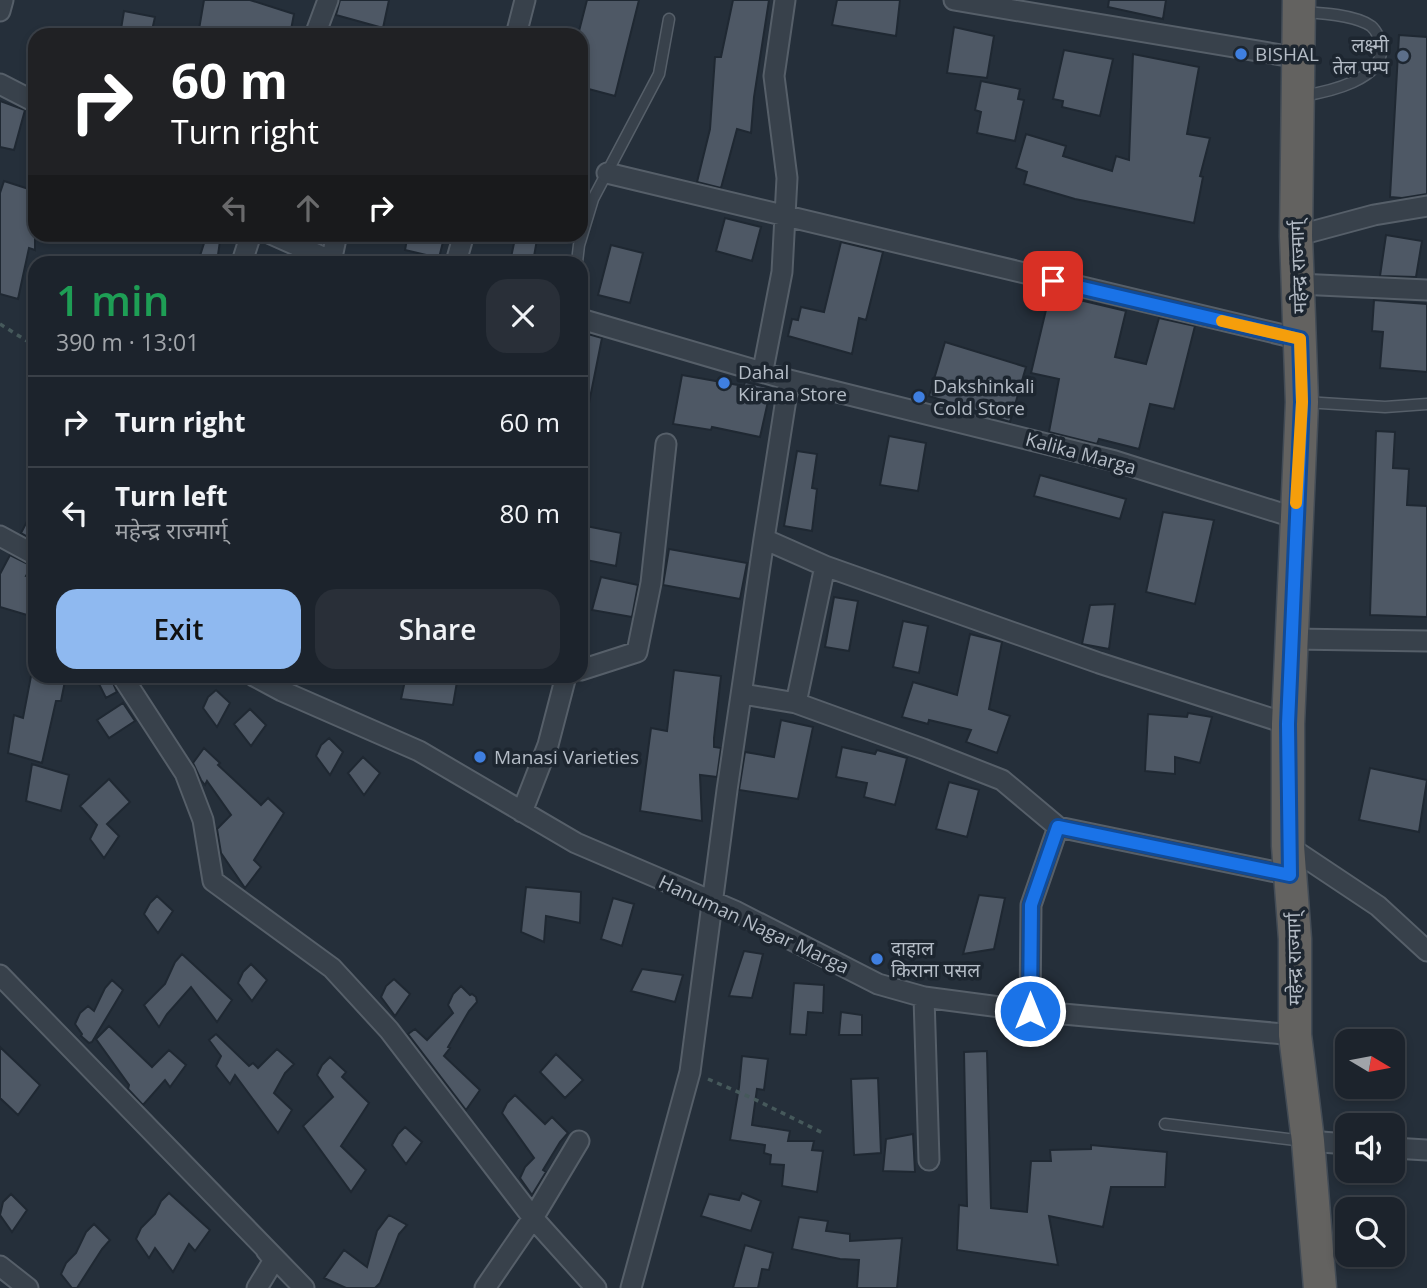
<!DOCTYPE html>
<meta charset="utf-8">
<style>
body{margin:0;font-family:"Open Sans","Noto Sans Devanagari",sans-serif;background:#292f38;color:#f1f3f6;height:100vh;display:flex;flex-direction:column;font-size:26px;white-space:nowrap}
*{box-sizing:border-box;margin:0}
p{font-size:23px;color:#a0a4a9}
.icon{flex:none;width:38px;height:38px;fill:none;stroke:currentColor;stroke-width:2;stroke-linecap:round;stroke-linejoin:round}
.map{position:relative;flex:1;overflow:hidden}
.drawer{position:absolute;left:28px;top:256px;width:560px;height:427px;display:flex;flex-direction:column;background:#1c232c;border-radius:21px;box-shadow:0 4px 10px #0003,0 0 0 2px #3a4048}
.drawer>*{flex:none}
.guide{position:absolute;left:28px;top:28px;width:560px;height:214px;border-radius:21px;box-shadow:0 4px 10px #0003,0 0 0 2px #3a4048;background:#202124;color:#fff;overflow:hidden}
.needle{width:46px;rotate:100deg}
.tools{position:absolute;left:1335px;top:1029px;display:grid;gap:14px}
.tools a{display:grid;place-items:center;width:70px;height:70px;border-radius:14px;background:#1c232c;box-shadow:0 4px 10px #0003,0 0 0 2px #3a4048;font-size:35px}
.pin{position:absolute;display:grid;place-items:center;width:60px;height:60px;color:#fff;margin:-30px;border-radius:14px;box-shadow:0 4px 10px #0006}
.me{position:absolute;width:77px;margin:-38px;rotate:0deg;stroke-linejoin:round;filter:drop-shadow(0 0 5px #0008)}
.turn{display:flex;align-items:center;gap:24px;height:147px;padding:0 28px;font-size:32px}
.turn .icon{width:91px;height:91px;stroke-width:2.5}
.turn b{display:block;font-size:49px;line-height:60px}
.lanes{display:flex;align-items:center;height:66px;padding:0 28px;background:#0003;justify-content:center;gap:35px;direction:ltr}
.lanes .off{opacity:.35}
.round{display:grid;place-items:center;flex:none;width:74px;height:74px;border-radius:21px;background:#292f38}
.headline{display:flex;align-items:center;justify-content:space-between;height:119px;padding:0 28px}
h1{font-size:42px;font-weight:600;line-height:52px;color:#1e9e55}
.action{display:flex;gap:14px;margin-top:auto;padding:14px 28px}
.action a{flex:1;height:80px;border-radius:21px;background:#8fb9f0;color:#111;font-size:28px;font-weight:600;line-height:80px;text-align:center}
.action a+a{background:#292f38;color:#f1f3f6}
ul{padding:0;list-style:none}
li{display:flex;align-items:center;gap:21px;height:91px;padding:0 28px;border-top:2px solid #3a4048}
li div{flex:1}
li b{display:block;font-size:26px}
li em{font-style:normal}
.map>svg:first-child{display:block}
.building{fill:#4e5865;stroke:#1f2832;stroke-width:2}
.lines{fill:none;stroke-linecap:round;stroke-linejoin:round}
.service-casing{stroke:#565f69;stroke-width:13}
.minor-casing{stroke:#565f69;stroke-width:23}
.trunk-casing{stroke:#434c56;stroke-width:35}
.path{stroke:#46595b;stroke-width:3.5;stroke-dasharray:5 5;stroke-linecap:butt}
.service{stroke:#38414b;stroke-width:10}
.minor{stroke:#38414b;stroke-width:19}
.trunk{stroke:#636260;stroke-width:32}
.route-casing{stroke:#114b97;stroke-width:18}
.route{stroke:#1a73e8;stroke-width:12}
.slow{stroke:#f59e0b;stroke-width:12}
.shop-dot{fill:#3f7fe0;stroke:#1d2630;stroke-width:2.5}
.service-dot{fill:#5c6f8a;stroke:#1d2630;stroke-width:2.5}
.labels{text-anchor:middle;stroke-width:7;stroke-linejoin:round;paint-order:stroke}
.poi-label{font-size:19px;fill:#b4bcc6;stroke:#1d2630;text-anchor:start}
.street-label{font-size:19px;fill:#b4bcc6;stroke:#1d2630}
</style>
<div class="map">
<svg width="1427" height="1288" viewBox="0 0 1427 1288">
<rect width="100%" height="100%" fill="#252f3a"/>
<path class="building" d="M204 0H250L294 14 290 35H198Z
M340 0H389L383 28 336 15Z
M587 0H639L615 96 581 87V35H578Z
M733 0H769L754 97 751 133 737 129 721 188 697 182 710 129 715 57H721Z
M837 0H900L896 36 832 25Z
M1109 0H1166L1163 19 1108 7Z
M124 11 155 17 151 35H120Z
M954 27 994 36 987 78 947 73Z
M1399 35 1427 37V194L1402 198 1390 197Z
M1064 50 1113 59 1100 116 1062 107 1063 101 1053 99Z
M1133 54 1199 67 1187 134 1210 138 1200 176 1203 177 1194 223 1075 199 1024 184 1027 172 1016 168 1026 134 1066 146 1063 156 1112 171 1116 156 1129 160Z
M981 81 1020 89 1018 99 1024 100 1015 141 977 133 981 112 975 110Z
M0 101 25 110 14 150 0 147Z
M4 181 35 191V250L29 248 18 299 0 294V193Z
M725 218 761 227 752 261 716 251Z
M207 234H221L217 262H198Z
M408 234H445L439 258 405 250Z
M516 234H538L533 262H510Z
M1386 235 1422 241 1416 277 1380 276Z
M841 242 883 252 866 320 859 318 852 354 788 336 792 319 798 320 801 307 824 312Z
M611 245 643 253 630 303 598 295Z
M1050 293 1126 311 1115 357 1146 364 1159 318 1195 326 1174 409 1150 404 1139 449 1099 439 1097 444 1049 432 1059 379 1031 373Z
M1374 300 1427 304V372L1380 368 1383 332 1372 331Z
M581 332 602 338 589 403H581Z
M945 342 1026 367 1010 422 929 396Z
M682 375 744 386 745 382 771 388 760 437 712 427 711 430 673 424Z
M1376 431 1395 432 1393 468 1409 469 1407 505 1427 506V617L1370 615Z
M889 436 926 443 918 491 880 485Z
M797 451 817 454 812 488 817 489 812 531 784 526Z
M1040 475 1126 499 1120 519 1034 496Z
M35 506V541L21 533Z
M1163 512 1214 520 1195 604 1146 592Z
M581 525 621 533 616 566 581 559Z
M669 549 747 563 740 599 663 585Z
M10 555 32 566 26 576 35 579 27 615 0 607V574Z
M601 577 638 585 632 617 592 610Z
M834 597 858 601 849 651 825 647Z
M1115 604 1109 649 1082 644 1090 605Z
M903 621 928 626 919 673 893 667Z
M970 634 1002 642 989 709 1010 716 997 753 966 742 971 730 929 720 928 724 902 717 913 682 957 695Z
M674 670 721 676 714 738V747L721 748 717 777 700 775 702 821 640 811 651 728 667 731Z
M31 676H66L61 701H56L42 763 8 753 14 715 23 718Z
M110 676 117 692 106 698 98 682Z
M406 676H458L453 705 401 699Z
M216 690 230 703 217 727 203 708 208 697Z
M123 703 135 721 109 738 97 720Z
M250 709 266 725 251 746 234 724Z
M1188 713 1212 717 1200 763 1175 757V774L1145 771 1148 714 1187 717Z
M781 720 813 727 798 799 739 790 745 752 774 757Z
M329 738 343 752 330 775 316 756 321 745Z
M842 747 875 754 877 750 907 758 895 805 864 797 867 783 836 777Z
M204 748 220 763 218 765 261 805 268 798 284 813 254 860 261 867 245 888 221 853 217 829 231 815 207 781 205 785 201 780 193 763Z
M363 757 380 773 364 795 348 773Z
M32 764 69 775 61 811 26 801Z
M1370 768 1427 780 1419 832 1359 820Z
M109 779 130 802 107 824 119 836 104 858 90 839 97 825 80 806Z
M949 782 979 790 967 837 936 829Z
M526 887 581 892 580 923 546 916 544 942 521 932Z
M979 895 1005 898 994 949 963 954Z
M157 896 173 911 158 933 144 914 150 903Z
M613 898 634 904 622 946 601 939Z
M744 951 763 954 752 998 729 996Z
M182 954 232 1000 217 1022 191 987 167 1014 159 1027 144 1005 165 984 175 962Z
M251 964 267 980 252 1001 238 983 243 972Z
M642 969 683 975 675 1002 631 991Z
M394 979 410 994 395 1016 381 997 386 986Z
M112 980 123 990 92 1042 89 1043 81 1036 82 1034 75 1024 80 1013 88 1006 94 1011 105 988Z
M794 983 824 985 823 1013 808 1012 806 1035 790 1034Z
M461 986 470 995 472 994 476 997 477 1002 469 1011 448 1047 450 1048 444 1056 480 1090 466 1110 408 1034 415 1029 427 1040 453 1013 448 1005 453 994Z
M841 1012 862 1015V1035H839Z
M109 1026 152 1067 169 1050 186 1065 170 1087 165 1080 143 1105 128 1089 129 1085 96 1039Z
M216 1034 249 1066 253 1063 258 1068 277 1049 294 1064 285 1073 274 1093 292 1110 278 1133 235 1075 230 1084 216 1066 221 1056 209 1040Z
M0 1047 40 1085 18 1115 0 1098Z
M987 1051 991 1208 1027 1212 1031 1161H1051L1050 1150 1091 1149V1145L1167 1152 1165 1187H1111L1103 1227 1049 1216 1058 1265 957 1250 959 1205 967 1206 964 1052Z
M556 1054 583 1080 565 1098 540 1072Z
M742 1056 768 1059 764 1090 757 1089 752 1125 790 1131 788 1141H814L812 1150 823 1151 817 1192 782 1186 784 1165 770 1164 771 1155 764 1153 765 1145 730 1140 739 1087Z
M330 1057 346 1072 342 1077 369 1103 341 1146 366 1170 351 1192 303 1126 333 1097 317 1075 322 1065Z
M878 1078 881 1153 854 1155 851 1079Z
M515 1095 545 1124 552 1117 568 1133 560 1142 543 1170 546 1172 532 1195 520 1178 525 1167 534 1158 502 1113 507 1103Z
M405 1127 422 1142 406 1164 392 1145 398 1134Z
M913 1134 915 1172 883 1171 886 1139Z
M169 1193 210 1230 195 1251 189 1244 173 1272 155 1248 149 1258 136 1239 141 1228 155 1214 161 1201Z
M742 1193 761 1201 751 1231 701 1216 709 1194 739 1200Z
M11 1194 27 1210 12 1232 0 1215 3 1202Z
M389 1215 407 1225 399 1234 380 1283 375 1288H346L324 1278 344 1250 367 1267 377 1231Z
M799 1217 828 1221 826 1231 850 1234V1241L902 1238 897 1288H857L859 1260 840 1259 792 1249Z
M94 1224 110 1240 102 1249 77 1288H72L61 1274 66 1263 76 1253 86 1232Z
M745 1245 773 1253 769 1270 762 1269 758 1288H733Z"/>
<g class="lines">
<g class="service-casing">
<path id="service" d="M1302 96C1327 92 1386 80 1381 45 1380 39 1376 30 1371 26 1355 15 1322 13 1303 12
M577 262 579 245 593 199 659 74 669 19
M1305 402 1385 407 1427 404
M1165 1124 1304 1141"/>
</g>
<g class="minor-casing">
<path id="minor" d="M954 0 1299 58
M0 11 3 0
M315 35 328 0
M516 35 525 0
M0 84 35 102
M607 173 1300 339
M271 234 334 262
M1296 236 1374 215 1427 206
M242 262 251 234
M331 262 337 234
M456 262 464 234
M1298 284 1427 290
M581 319 789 380 1115 461 1296 518
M763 370 782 272 787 178 774 76 785 0
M789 380 764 539 825 566 796 703 923 749 1002 780 1058 827 1031 905 1030 1011
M0 536 35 555
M825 566 1099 663 1288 724
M1292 639 1427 641
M581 670 637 652 651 583 666 444
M122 676 185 773 203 820 213 881 332 968 389 1030 533 1218 596 1288
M254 676 282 691 419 751 576 843 735 911 878 984 924 997 1030 1011 1295 1035
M743 694 796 703
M522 812 548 745 566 676
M1058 827 1290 875
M1288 846 1378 906 1427 951
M0 975 304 1288
M924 997 929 1160
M1308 1141 1348 1144
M1393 1148 1427 1150
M0 1266 28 1288
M257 1288 274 1260 266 1250
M485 1288 533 1218 579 1141
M631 1288 690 1072 727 790 764 539"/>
</g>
<g class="trunk-casing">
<path id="trunk" d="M1299 0 1296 236 1302 402 1288 724V846L1295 939V1035L1308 1141 1320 1288"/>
</g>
<path class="path" d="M0 324 35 346
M708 1079 754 1099 825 1134"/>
<use href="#service" class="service"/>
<use href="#minor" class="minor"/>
<use href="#trunk" class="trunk"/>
</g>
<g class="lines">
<g class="route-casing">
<path id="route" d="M1030 1011 1031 905 1058 827 1290 875 1288 724 1302 402 1300 339 1053 281"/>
</g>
<use href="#route" class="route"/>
<path class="slow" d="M1222 321 1300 339 1302 402 1296 503"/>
</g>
<g class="shop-dot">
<circle cx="1241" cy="54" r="7"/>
<circle cx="724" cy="383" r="7"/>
<circle cx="919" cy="397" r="7"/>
<circle cx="480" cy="757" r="7"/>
<circle cx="877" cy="959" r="7"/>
</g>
<circle class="service-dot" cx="1403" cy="56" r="7"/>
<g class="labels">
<g class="poi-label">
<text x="1389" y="52" text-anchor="end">लक्ष्मी<tspan x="1389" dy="22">तेल पम्प</tspan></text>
<text x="1255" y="61">BISHAL</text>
<text x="738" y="379">Dahal<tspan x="738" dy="22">Kirana Store</tspan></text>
<text x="933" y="393">Dakshinkali<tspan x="933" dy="22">Cold Store</tspan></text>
<text x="494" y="764">Manasi Varieties</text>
<text x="891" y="955">दाहाल<tspan x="891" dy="22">किराना पसल</tspan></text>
</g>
<g class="street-label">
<text transform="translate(1298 267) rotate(-92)" y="7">महेन्द्र राज्मार्ग्</text>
<text transform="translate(1081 453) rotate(15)" y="7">Kalika Marga</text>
<text transform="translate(754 924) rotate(25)" y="7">Hanuman Nagar Marga</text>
<text transform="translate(1294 959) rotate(-91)" y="7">महेन्द्र राज्मार्ग्</text>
</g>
</g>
</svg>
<div class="tools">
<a><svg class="needle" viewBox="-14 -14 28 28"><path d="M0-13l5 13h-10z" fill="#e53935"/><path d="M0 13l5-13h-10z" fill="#a0a4a9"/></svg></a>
<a><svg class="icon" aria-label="sound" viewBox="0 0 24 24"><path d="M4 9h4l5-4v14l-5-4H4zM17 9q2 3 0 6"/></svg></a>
<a><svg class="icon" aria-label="search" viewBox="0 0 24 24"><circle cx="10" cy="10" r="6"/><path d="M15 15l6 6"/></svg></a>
</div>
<div class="pin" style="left:1053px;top:281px;background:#d93025"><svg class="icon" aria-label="arrive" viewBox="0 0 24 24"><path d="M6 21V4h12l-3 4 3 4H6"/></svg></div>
<svg class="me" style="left:1030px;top:1011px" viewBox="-20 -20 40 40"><circle r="17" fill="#1a73e8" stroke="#fff" stroke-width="3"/><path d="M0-11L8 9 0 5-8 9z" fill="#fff"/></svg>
<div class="guide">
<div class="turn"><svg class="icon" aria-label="right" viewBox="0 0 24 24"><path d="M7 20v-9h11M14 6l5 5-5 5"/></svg><div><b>60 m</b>Turn right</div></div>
<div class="lanes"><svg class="icon off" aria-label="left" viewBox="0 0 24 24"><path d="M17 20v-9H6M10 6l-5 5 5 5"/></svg><svg class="icon off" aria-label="ahead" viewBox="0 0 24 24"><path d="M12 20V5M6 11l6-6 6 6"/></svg><svg class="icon" aria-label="right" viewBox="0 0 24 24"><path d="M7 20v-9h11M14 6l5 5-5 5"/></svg></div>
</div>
<section class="drawer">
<div class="headline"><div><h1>1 min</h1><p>390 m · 13:01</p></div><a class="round"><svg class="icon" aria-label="close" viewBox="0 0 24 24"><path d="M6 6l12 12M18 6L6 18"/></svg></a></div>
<ul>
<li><svg class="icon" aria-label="right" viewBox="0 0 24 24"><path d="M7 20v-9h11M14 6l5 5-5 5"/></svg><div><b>Turn right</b></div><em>60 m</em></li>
<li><svg class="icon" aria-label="left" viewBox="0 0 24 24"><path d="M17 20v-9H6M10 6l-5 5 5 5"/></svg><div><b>Turn left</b><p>महेन्द्र राज्मार्ग्</p></div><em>80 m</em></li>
</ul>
<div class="action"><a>Exit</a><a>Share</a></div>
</section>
</div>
